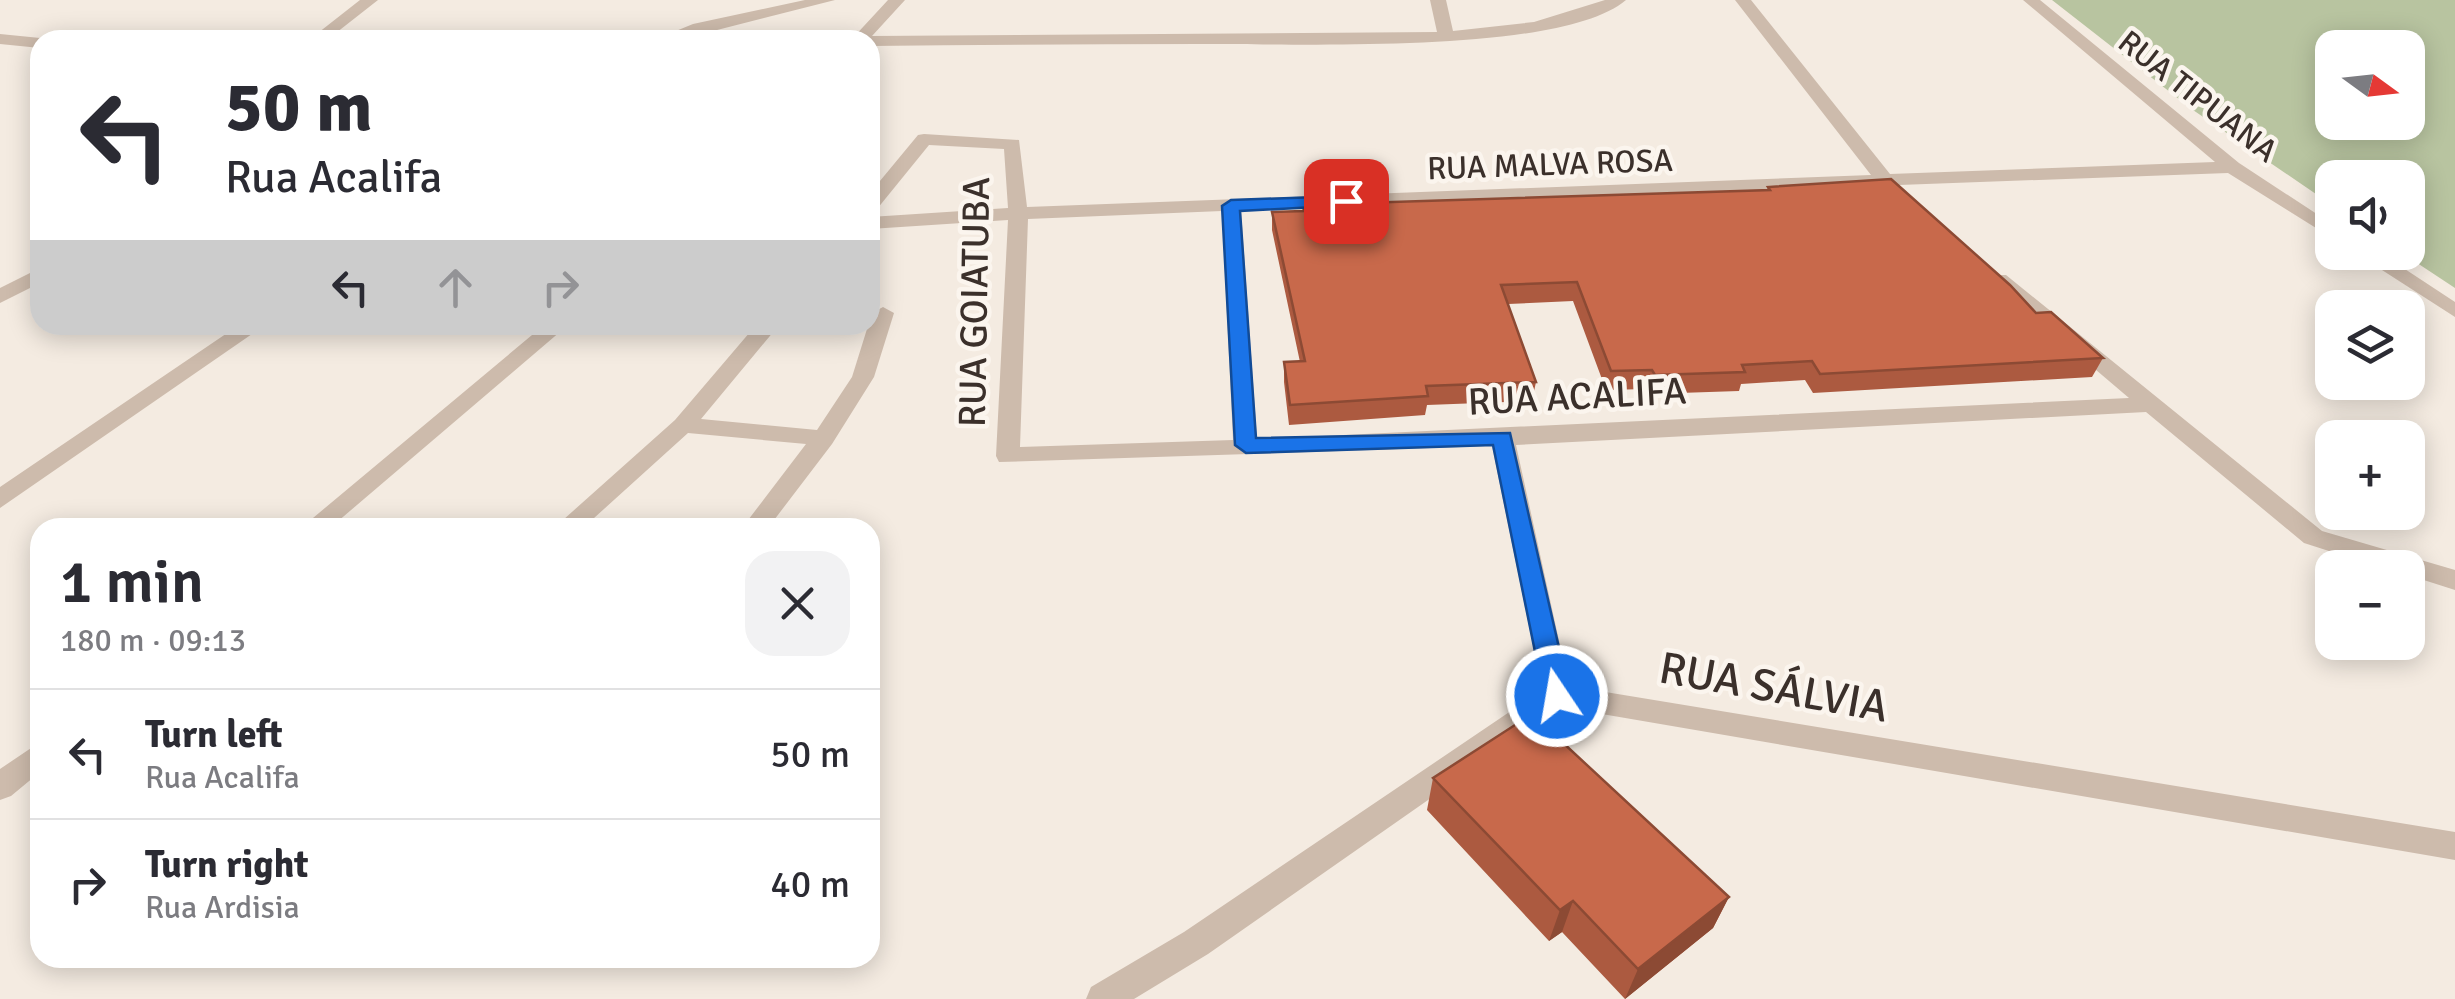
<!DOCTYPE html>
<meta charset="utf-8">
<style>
body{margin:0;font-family:Signika,sans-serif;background:#f2f2f3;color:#2b2b33;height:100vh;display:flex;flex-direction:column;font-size:38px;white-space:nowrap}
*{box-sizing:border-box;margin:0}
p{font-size:32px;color:#7c7c81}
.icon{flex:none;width:55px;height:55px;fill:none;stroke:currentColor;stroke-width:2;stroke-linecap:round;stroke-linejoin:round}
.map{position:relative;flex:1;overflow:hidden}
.panel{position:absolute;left:30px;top:518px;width:850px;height:450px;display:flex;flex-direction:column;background:#fff;border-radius:30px;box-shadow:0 5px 25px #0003}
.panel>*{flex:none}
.hud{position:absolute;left:30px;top:30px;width:850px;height:305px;border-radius:30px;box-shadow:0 5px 25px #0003;background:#fff;color:#2b2b33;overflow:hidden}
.needle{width:65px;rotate:105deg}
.fabs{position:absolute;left:2315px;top:30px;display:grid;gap:20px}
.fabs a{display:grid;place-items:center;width:110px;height:110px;border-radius:20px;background:#fff;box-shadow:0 5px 25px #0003;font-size:50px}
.pin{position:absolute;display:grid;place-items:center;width:85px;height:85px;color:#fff;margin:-42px;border-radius:20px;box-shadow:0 5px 15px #0006}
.me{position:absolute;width:110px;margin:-55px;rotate:348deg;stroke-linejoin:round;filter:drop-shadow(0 0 8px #0008)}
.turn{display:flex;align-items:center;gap:35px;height:210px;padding:0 30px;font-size:45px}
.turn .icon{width:130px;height:130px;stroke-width:2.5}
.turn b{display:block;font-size:70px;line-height:85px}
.lanes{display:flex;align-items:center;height:95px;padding:0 30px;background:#0003;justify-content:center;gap:50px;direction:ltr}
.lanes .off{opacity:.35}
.round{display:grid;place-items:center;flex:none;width:105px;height:105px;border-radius:30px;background:#f2f2f3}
.head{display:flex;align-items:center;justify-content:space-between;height:170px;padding:0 30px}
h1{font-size:60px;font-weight:600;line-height:75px}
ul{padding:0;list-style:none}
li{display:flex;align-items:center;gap:30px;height:130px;padding:0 30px;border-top:2px solid #e1e1e2}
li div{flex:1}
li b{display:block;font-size:38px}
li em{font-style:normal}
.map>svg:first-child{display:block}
.green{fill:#b8c4a0;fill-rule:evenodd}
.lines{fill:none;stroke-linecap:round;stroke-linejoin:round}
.minor{fill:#cdbbac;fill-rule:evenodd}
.wall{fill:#ac5a40}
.shaded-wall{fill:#8c4a34}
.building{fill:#c8694b;stroke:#8c4a34;stroke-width:2.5}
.route{fill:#1a73e8;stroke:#114b97;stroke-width:2.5}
.labels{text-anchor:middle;stroke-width:9;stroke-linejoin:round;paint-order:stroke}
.far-street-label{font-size:32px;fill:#3b302b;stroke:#fbf5ee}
.street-label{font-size:38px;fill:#3b302b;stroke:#fbf5ee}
.near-street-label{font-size:45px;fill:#3b302b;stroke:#fbf5ee}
</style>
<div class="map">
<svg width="2455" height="999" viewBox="0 0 2455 999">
<rect width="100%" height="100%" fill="#f4ebe1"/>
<path class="green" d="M2052 0H2455V288L2402 253 2408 252V178H2332V205L2193 110ZM2332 48H2408V122H2332Z"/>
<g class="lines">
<path class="minor" d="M360 0H378L327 40H309Z
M805 0H835L678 40H654L693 24Z
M888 0H905L872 36 1437 32 1430 0H1446L1453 31 1534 22 1605 0H1626C1560 56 1289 43 1198 44 1089 44 979 45 870 46V40H851Z
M1735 0H1751L1890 174 2215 162 2023 0H2040L2239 163 2332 224V238L2228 173 1899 185V193L1892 195 1880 186 1241 210 1257 439 2129 398 1989 279 1992 275H2006L2322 531 2455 570V590L2408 575V568H2382L2304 543 2146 412 1516 445 1569 686 2455 832V860L1561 707 1208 954 1134 999H1086L1091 987 1184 932 1542 690 1492 446 999 462 996 456 1008 220 870 229V217L1008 208 1004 149 929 145 877 209 870 211V193L918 135 924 134 1019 140 1027 207 1871 175ZM1222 211 1233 440 1020 447 1028 219Z
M0 34 40 38 46 40H40V48L0 44Z
M2354 252H2379L2455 302V317Z
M40 268V283L0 303V288Z
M883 307 894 313 874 377 832 444 768 528H742L806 444 688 433 583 528H554L675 420 756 325H779L701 419 817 430 852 377 872 313Z
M239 325H265L0 508V487Z
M544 325H568L330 528H301Z
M40 742V772L11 796 0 800V769Z"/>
</g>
<path class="wall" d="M1768 187 2036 313 2103 358 2092 377 1813 393 1805 380 1741 384 1739 391 1649 394 1647 389 1606 390 1573 301 1508 304 1536 382 1532 401 1427 405 1425 415 1289 425 1284 382V362H1300L1272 230V212L1767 190Z
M1433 778 1729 897 1713 928 1625 999 1562 932 1549 941 1427 810Z"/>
<path class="shaded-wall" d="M1729 897 1713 928 1625 999 1638 969Z
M1573 901 1562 932 1549 941 1560 910Z"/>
<path class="building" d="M1891 179 2010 285 2036 313 2051 312 2103 358 1820 374 1812 361 1742 365 1745 372 1655 375 1652 370 1611 371 1577 282 1501 285 1536 382 1426 386 1428 396 1290 405 1284 362 1305 361 1272 212 1304 211 1303 206 1329 204 1770 190 1768 187Z
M1532 714 1729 897 1638 969 1573 901 1560 910 1433 778Z"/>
<path class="route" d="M1346 196 1352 198V205L1240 211 1256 438 1510 433 1570 696 1566 703 1557 706 1548 703 1544 696 1493 445 1246 453 1235 445 1222 206 1231 200Z"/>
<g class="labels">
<g class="far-street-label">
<text transform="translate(2198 96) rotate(38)" y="11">RUA TIPUANA</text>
<text transform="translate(1550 164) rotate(-2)" y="11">RUA MALVA ROSA</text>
</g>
<g class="street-label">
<text transform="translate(974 302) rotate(-89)" y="13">RUA GOIATUBA</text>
<text transform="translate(1577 396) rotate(-3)" y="13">RUA ACALIFA</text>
</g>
<g class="near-street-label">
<text transform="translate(1774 686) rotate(10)" y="16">RUA SÁLVIA</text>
</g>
</g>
</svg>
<div class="fabs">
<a><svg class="needle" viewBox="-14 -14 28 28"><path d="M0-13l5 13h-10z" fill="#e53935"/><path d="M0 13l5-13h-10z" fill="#7c7c81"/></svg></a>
<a><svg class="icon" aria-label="sound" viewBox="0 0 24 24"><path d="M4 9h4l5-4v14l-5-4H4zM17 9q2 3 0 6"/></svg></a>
<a><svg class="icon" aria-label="layers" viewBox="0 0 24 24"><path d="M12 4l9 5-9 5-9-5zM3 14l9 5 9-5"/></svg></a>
<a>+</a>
<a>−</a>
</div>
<div class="pin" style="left:1346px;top:201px;background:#d93025"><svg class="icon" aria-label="arrive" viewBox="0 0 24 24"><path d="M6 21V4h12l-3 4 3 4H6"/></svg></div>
<svg class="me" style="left:1557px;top:696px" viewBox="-20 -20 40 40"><circle r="17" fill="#1a73e8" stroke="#fff" stroke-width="3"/><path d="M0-11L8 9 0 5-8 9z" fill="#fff"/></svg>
<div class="hud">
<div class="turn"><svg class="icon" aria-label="left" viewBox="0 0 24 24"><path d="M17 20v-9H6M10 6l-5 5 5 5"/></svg><div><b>50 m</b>Rua Acalifa</div></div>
<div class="lanes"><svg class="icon" aria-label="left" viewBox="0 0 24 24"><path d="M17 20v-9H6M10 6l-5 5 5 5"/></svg><svg class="icon off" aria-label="ahead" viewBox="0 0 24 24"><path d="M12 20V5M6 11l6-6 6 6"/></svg><svg class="icon off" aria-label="right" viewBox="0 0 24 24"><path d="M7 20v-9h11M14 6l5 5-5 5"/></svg></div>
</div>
<section class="panel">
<div class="head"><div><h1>1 min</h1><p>180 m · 09:13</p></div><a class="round"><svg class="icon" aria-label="close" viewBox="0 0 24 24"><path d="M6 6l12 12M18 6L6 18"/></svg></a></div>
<ul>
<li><svg class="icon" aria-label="left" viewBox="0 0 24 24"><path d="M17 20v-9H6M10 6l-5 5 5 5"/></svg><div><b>Turn left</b><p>Rua Acalifa</p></div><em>50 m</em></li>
<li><svg class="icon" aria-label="right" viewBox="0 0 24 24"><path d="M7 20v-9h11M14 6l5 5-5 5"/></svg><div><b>Turn right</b><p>Rua Ardisia</p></div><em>40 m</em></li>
</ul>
</section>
</div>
